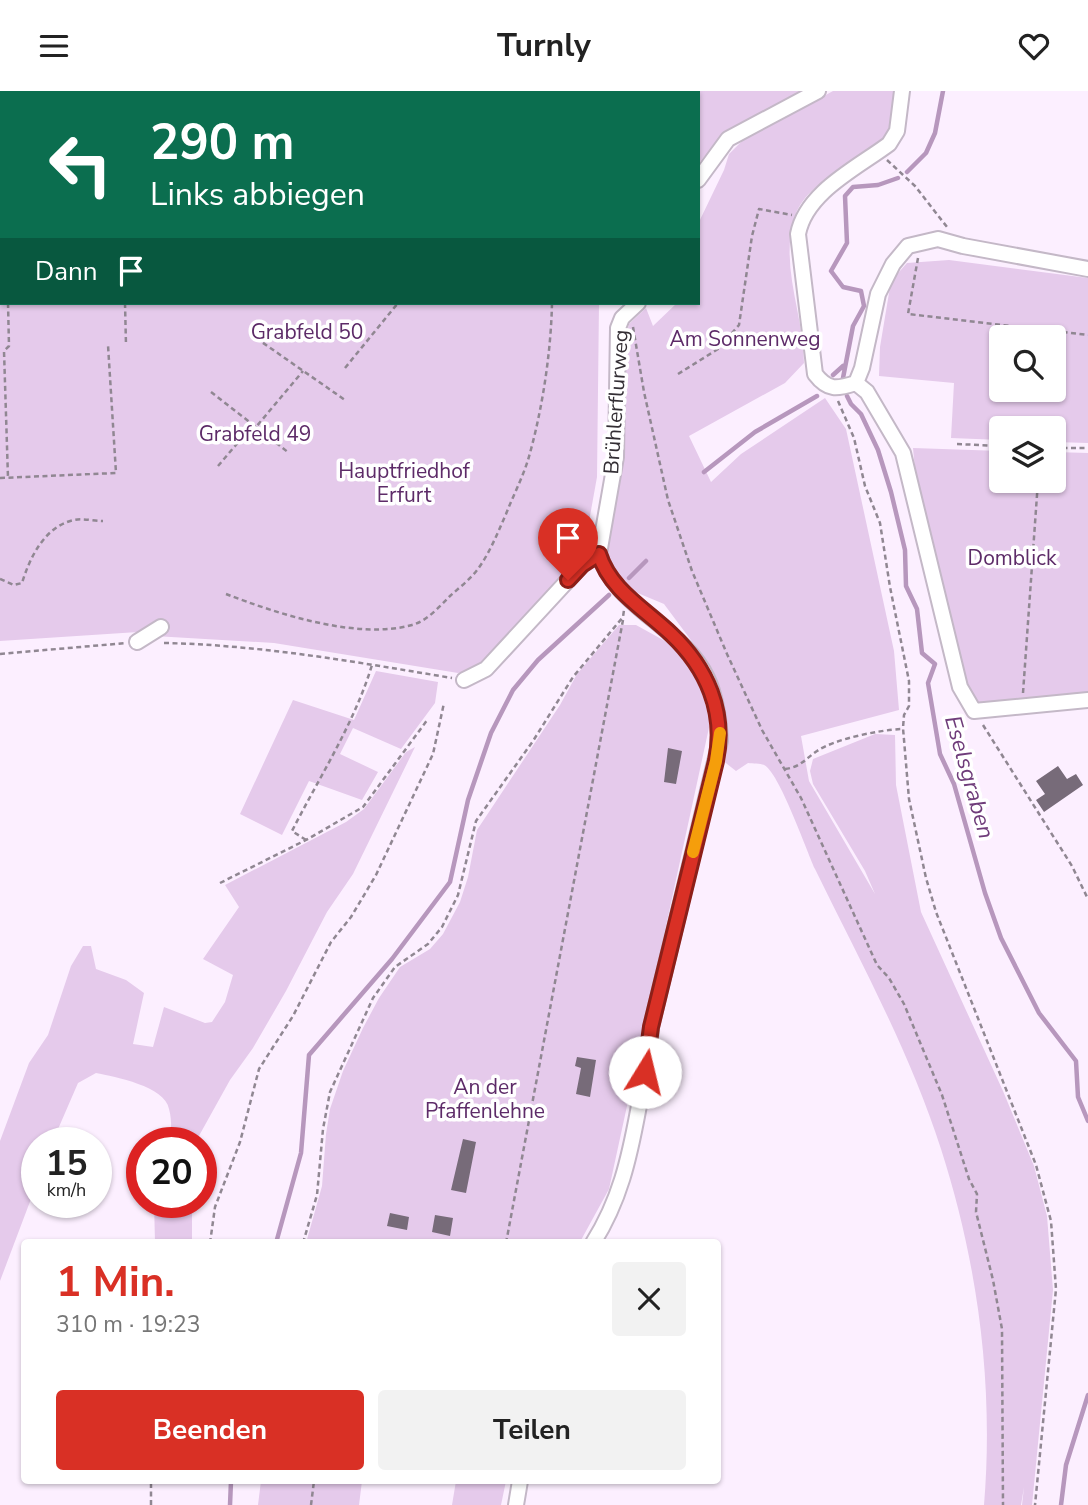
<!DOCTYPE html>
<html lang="de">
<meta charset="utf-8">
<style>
body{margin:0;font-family:"Nunito Sans",sans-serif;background:#f2f2f2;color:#222;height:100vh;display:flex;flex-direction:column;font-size:26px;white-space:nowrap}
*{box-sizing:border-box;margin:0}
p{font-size:23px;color:#767676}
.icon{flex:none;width:38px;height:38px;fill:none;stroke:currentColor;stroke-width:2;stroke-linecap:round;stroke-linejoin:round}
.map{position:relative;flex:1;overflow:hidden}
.drawer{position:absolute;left:21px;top:1148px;width:700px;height:245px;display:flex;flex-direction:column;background:#fff;border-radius:7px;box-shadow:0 2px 5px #0004}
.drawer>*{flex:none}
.banner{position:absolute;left:0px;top:0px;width:700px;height:214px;box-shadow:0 2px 5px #0004;background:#0b6e4f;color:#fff;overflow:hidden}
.buttons{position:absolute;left:989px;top:234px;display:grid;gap:14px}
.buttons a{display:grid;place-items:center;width:77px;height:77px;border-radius:7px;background:#fff;box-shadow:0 2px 5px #0004;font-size:35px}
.speed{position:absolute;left:21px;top:1036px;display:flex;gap:14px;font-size:35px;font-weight:700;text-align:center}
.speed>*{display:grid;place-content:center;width:91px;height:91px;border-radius:50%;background:#fff;box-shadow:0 2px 5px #0004;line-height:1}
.speed small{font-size:18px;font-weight:400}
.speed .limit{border:10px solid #d22;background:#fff;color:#111}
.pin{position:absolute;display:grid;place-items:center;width:60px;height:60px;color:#fff;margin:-72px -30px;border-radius:50% 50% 50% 0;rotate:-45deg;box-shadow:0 0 7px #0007}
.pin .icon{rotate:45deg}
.me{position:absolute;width:77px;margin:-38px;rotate:9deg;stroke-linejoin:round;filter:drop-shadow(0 0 5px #0008)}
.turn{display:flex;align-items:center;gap:24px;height:147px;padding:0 35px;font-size:32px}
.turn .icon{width:91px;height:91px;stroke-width:2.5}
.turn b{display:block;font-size:49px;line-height:60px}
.then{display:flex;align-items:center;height:66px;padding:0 35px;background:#0003;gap:14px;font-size:26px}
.round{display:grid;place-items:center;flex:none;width:74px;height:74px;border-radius:7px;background:#f2f2f2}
.headline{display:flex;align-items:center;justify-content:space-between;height:119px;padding:0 35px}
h1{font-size:42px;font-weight:700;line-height:52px;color:#d93025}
.action{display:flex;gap:14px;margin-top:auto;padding:14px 35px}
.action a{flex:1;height:80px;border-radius:7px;background:#d93025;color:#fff;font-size:28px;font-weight:700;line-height:80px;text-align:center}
.action a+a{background:#f2f2f2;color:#222}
header{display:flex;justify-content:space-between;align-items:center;height:91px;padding:0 35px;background:#fff;font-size:32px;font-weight:700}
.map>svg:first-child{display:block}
.green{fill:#e5caeb;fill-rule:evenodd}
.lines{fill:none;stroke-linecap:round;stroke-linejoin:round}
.stream{stroke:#b797bd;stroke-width:4.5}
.building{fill:#776b79}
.minor-casing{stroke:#c4b8c7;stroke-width:18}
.path{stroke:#908792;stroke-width:2.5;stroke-dasharray:5 3.5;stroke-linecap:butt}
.minor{stroke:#fff;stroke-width:14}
.route-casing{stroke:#8d1f18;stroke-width:18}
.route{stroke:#d93025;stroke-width:12}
.slow{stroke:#f59e0b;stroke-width:12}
.labels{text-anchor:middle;stroke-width:7;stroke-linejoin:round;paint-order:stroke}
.park-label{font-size:21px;fill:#5d2b68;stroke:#fff}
.street-label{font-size:21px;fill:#332e34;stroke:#fff}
.water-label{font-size:23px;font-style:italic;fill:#6f3c7a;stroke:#fff}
</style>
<header><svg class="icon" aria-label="menu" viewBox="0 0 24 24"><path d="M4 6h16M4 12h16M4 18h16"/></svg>Turnly<svg class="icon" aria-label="heart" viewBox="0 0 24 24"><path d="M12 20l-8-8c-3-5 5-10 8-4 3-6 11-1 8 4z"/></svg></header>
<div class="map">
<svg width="1088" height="1414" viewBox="0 0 1088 1414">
<rect width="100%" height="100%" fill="#fcefff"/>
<path class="green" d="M0 0H607L2 2V212H599L597 386 583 464 492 563 471 579 458 582 274 552 154 545 147 536 138 541 0 550Z
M651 0H800L723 44 698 73V2Z
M833 0H897C896 14 895 30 887 42 865 77 808 83 794 128 780 177 804 224 804 272L785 292 689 345 711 391 741 363 825 307 846 338 894 560 899 619 801 645 809 690 875 803 865 780 813 693 810 680 813 668 875 643 895 644 896 694 921 821 1003 1000 1034 1075 1047 1125 1053 1199 1032 1414H1022L1024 1396 1021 1414H984C994 1294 978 1173 941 1058 910 961 860 870 815 778 806 758 779 681 764 674 760 672 753 673 748 672L736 680 722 669 727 635 702 564 664 513 628 498 611 476 606 450 620 381 625 317 624 252 629 233 646 217 653 235 677 212H698V133L724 79 729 63 742 50Z
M949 169 1088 187V352L1054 351V338H1001V349L951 347 954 292 879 285 880 256 891 190 907 172ZM1001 247H1054V299H1001Z
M913 357 1001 360V390H1054V361L1088 362V604L982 616 973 610 968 601 916 390Z
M619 534H636L665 550 679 561 699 588 710 632 609 1098 580 1151 306 1152 322 1095 326 1043 330 1018 343 980 363 937 379 907 400 876 430 858 443 843 460 811 468 786 477 739 560 614 577 583Z
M376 580 438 591 435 612 401 658 353 637 340 663 378 681 362 709 309 690 282 744 240 723 293 609 354 629Z
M415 656 353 783 327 821 286 900 253 957 230 989 195 1052H171C171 1041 172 1028 169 1018 165 995 115 986 96 982L78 992 52 1052H37V1092L0 1190V1050L29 972 48 944 71 875 83 855H91L96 878 126 889 144 902 133 953 153 956 164 916 205 932 212 931 225 911 233 884 203 868 239 816 225 794 346 731 364 718 406 661Z
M154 1111H192V1151H155Z
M261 1390H362L359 1414H258Z
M456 1390H506L501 1414H452Z"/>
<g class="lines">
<path class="stream" d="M907 81 926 62 935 42 943 0
M833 284 843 275
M843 287 853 235 864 215 861 200 843 196 831 180 847 152 845 105 853 96 878 94 898 87
M847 305 851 313 861 323 878 359 891 401 905 459 906 495 917 518 922 562 935 573 928 592 940 663 954 693 985 802 1001 847 1039 922 1076 970 1078 1006 1088 1030
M704 381 755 341 817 305
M629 487 646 470
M276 1152 301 1062 309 964 392 868 450 791 468 709 491 642 513 599 538 569 609 504
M230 1414 231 1390
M1061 1414 1066 1374 1088 1304"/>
</g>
<path class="building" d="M668 657 682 660 676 693 664 691Z
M1058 675 1067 688 1076 683 1083 694 1044 721 1036 709 1045 703 1036 690Z
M577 966 596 969 590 1006 576 1003 581 977 575 975Z
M463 1048 476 1051 466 1102 451 1099Z
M390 1122 409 1126 407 1139 387 1135Z
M435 1124 453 1127 450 1145 432 1141Z"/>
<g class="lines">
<g class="minor-casing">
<path id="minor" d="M643 2V0
M698 89 728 48 818 0
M856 292 867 301 903 362 960 596 974 620 1088 609
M856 292C837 298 828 300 815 283L798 143C806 101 857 77 889 53L897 40 902 0
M856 292 862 277 878 203 893 173 908 155 938 148 963 155 1088 178
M137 551 161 536
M464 589 486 578 582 474 599 463
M593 1152C620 1109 629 1068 638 1020 643 992 649 964 651 936L720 650C719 630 716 606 707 587 683 536 616 517 599 463L616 366 618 237 622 227 638 212
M516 1414 520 1390"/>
</g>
<path class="path" d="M115 0V2
M533 2V0
M0 49 2 80
M887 69 915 95 947 136
M0 136H2
M918 167 908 223 1088 244
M8 212 9 255 4 260 8 387
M125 212 126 254
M633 236 644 301 668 409 692 480 727 563 762 639 801 707 877 874 889 887 904 913 942 1004 969 1088 977 1103 976 1121 993 1189 1002 1238 1003 1414
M256 247 345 309
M345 277 398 212
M678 283 718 258 739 234 752 145 759 118 792 124
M211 301 256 336 303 280
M838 310 854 347 865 395 880 432 890 496 909 590V615L904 624 903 637 909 708 926 787 936 821 1036 1074 1051 1130 1056 1198 1035 1414
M256 336 289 362
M957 353 1001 355
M1054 357H1088
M218 375 252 335
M0 387 116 382 108 254
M0 488 14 494 22 492C30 466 45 435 74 429 83 427 94 430 103 430
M226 503C278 523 357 549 412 534 427 530 439 516 450 505 460 496 472 487 480 475 491 459 498 441 506 423 513 405 522 388 528 369 542 321 551 262 552 212
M164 552C261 554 356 571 452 587
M0 563 126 552
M1023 602 1038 390
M983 634 1072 775 1088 808
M785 678C801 676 805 668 817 660 834 648 880 639 901 638
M306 749 292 740C320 685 354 633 372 574
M220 792 306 749 363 716 428 628
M210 1152 215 1116 240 1051 259 978 293 925 331 851 351 826 376 784 433 663 444 612
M303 1152 317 1104 323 1038 330 1001 373 907 395 876 428 853 442 836 458 804 476 730 533 650 573 586 623 526 624 519
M506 1152 623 529
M151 1414V1390
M311 1414 314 1390"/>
<use href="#minor" class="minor"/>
</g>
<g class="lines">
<g class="route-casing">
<path id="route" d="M568 489 582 474 599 463C610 499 645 518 671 543 707 577 726 621 716 670L651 936 645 981"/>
</g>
<use href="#route" class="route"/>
<path class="slow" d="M693 761 716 670 720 642"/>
</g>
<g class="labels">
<g class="park-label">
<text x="307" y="248">Grabfeld 50</text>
<text x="745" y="255">Am Sonnenweg</text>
<text x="255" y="350">Grabfeld 49</text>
<text x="404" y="387">Hauptfriedhof<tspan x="404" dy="24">Erfurt</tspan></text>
<text x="1012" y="474">Domblick</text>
<text x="485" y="1003">An der<tspan x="485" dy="24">Pfaffenlehne</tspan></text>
</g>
<g class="street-label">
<text transform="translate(616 311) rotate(-86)" y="7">Brühlerflurweg</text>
</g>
<g class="water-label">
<text transform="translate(970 686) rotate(74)" y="8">Eselsgraben</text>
</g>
</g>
</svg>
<div class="buttons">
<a><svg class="icon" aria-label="search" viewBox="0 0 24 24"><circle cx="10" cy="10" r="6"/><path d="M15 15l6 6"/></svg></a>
<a><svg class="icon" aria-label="layers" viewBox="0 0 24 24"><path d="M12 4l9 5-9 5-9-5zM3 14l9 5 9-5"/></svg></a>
</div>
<div class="speed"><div>15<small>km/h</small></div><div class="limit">20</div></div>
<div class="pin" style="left:568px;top:489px;background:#d93025"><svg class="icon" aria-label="arrive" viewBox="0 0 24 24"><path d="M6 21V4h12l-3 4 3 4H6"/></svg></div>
<svg class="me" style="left:645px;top:981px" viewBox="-20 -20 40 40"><circle r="19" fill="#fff"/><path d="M0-13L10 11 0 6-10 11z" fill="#d93025"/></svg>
<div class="banner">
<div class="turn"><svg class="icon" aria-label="left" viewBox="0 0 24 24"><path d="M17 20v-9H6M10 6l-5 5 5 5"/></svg><div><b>290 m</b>Links abbiegen</div></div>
<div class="then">Dann<svg class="icon" aria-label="arrive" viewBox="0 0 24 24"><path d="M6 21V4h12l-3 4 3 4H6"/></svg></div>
</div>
<section class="drawer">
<div class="headline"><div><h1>1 Min.</h1><p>310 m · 19:23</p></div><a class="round"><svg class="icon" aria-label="close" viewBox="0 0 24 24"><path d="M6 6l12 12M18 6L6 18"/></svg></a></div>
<div class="action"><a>Beenden</a><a>Teilen</a></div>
</section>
</div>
